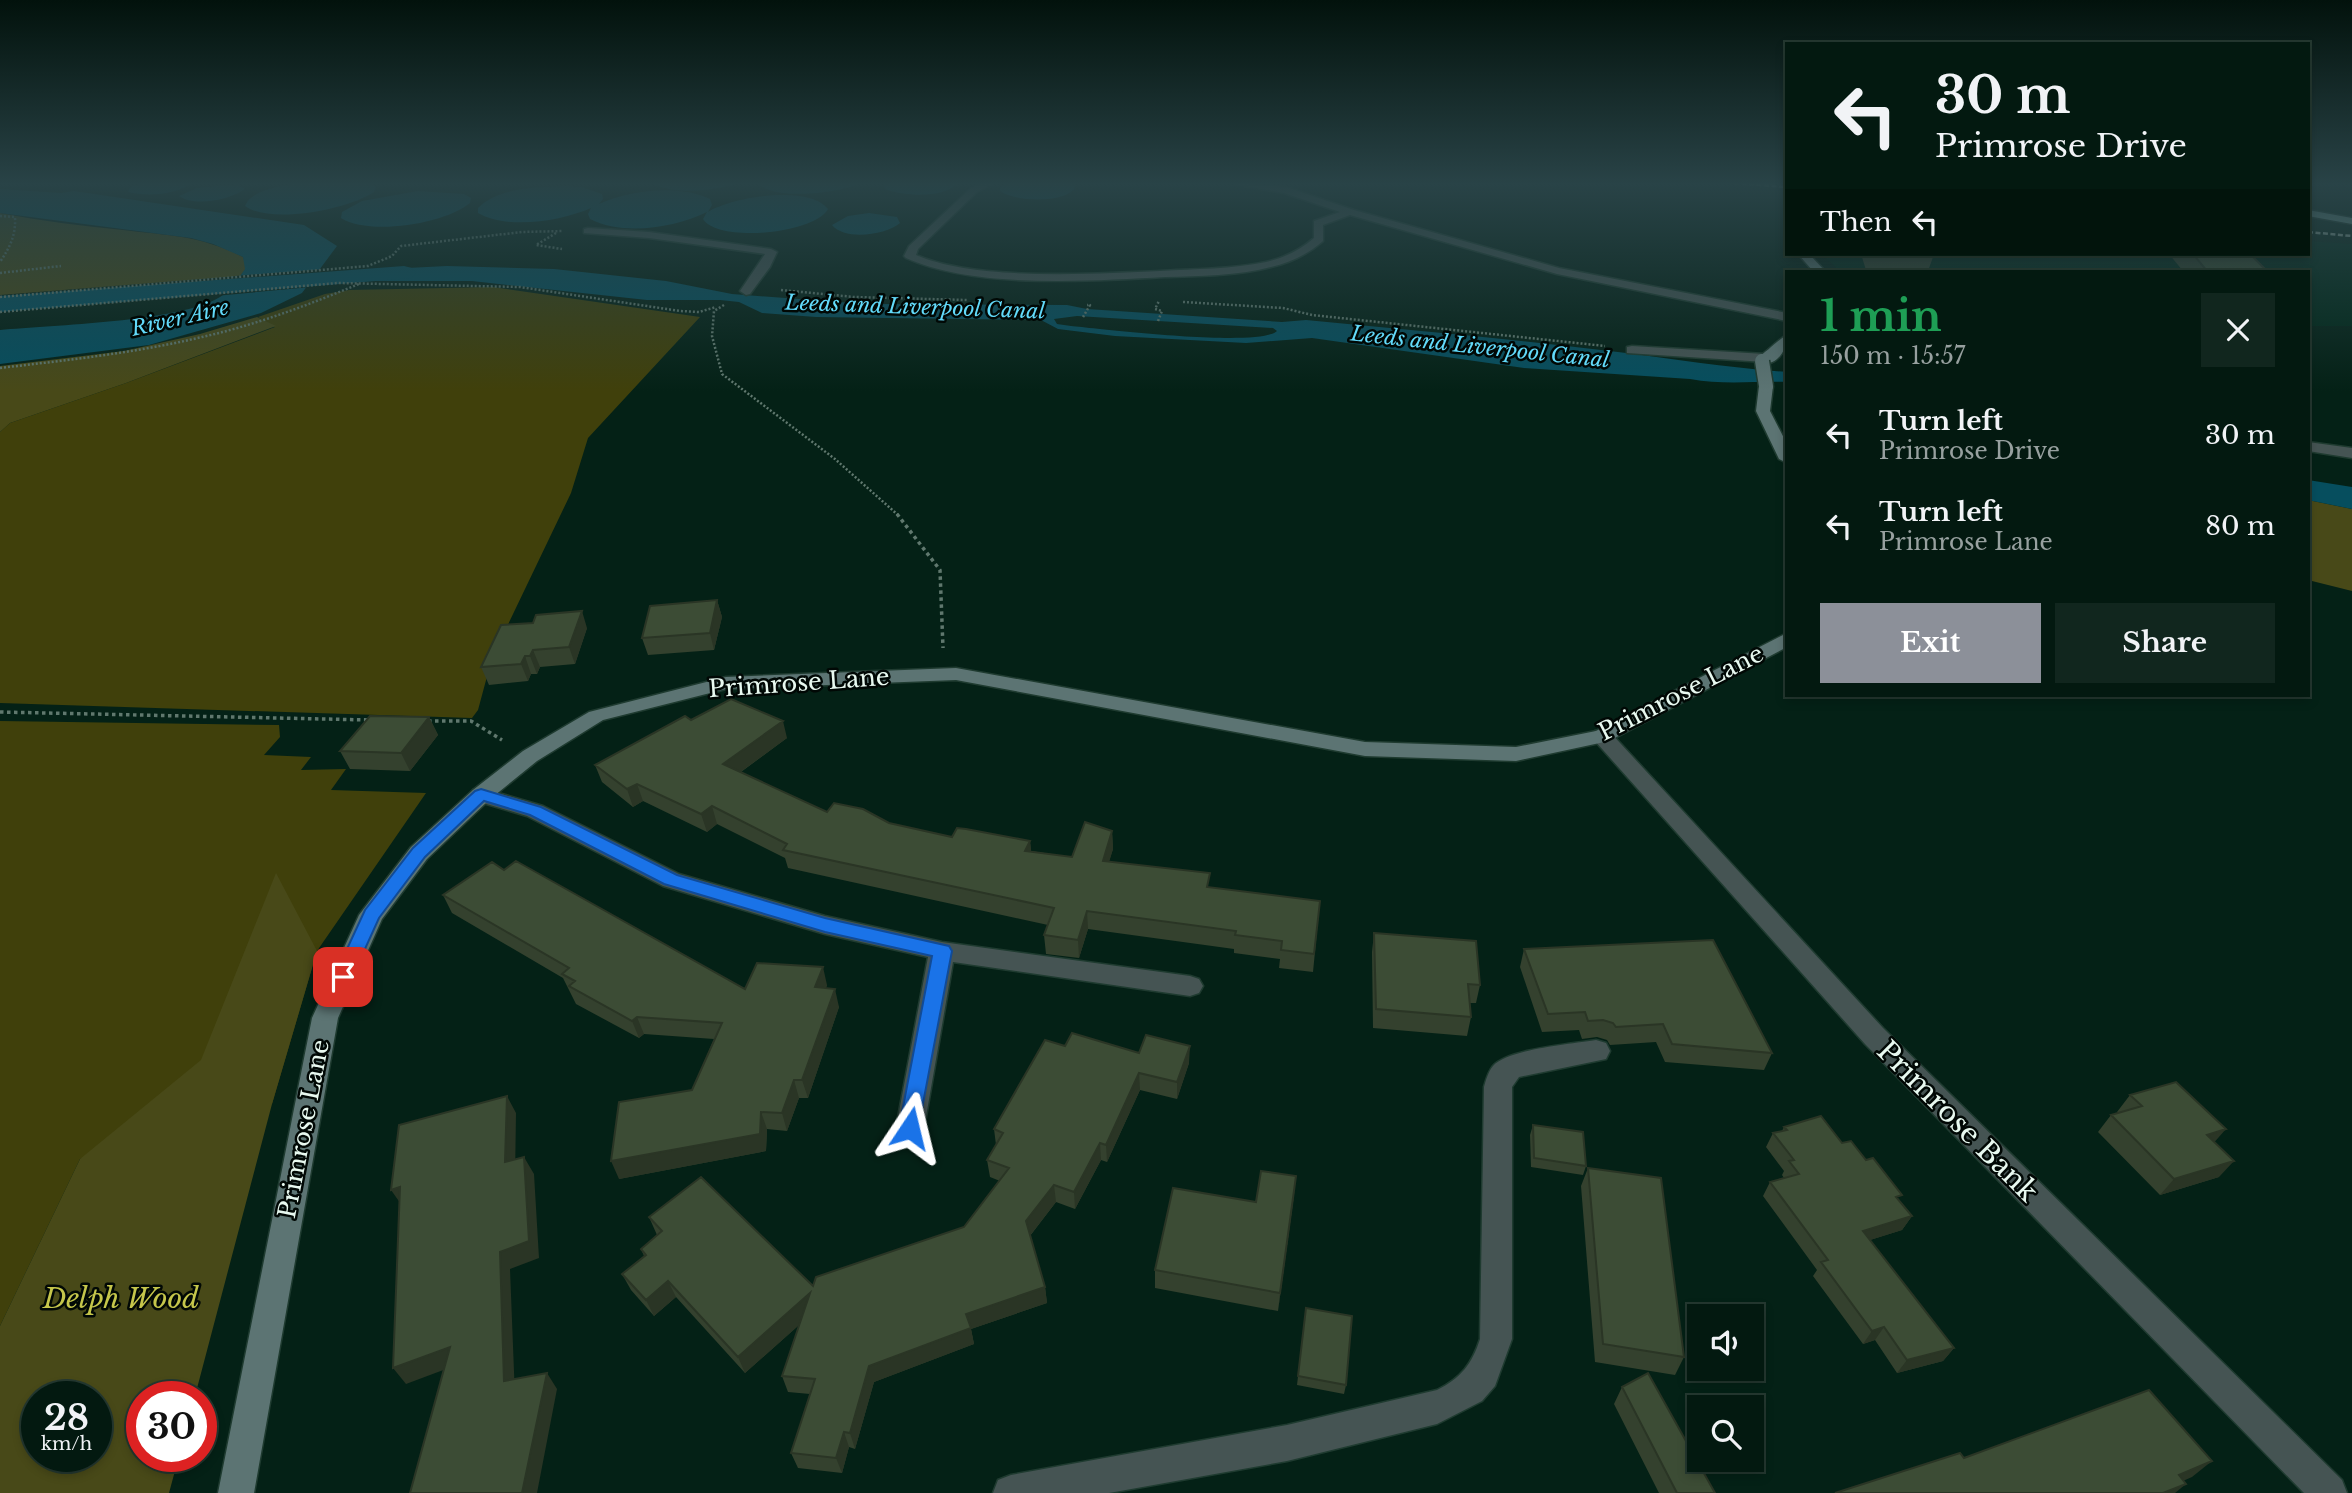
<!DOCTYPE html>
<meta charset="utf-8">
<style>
body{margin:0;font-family:"Libre Baskerville",serif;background:#11261e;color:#f1f3f6;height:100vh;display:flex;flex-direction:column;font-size:26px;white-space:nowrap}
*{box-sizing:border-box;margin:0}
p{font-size:23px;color:#97a09f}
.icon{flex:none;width:38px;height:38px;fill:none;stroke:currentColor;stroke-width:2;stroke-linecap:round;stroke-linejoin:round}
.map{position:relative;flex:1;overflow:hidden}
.side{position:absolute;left:1785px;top:270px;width:525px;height:427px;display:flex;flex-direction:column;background:#031910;border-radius:0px;box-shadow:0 4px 10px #0003,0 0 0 2px #243830}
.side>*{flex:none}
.hud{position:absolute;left:1785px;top:42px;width:525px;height:214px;border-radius:0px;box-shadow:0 4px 10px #0003,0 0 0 2px #243830;background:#031910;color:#f1f3f6;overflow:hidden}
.fabs{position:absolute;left:1687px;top:1304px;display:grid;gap:14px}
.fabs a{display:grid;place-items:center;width:77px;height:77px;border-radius:0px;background:#031910;box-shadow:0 4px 10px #0003,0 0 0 2px #243830;font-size:35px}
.speed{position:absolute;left:21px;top:1381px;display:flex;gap:14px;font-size:35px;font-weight:700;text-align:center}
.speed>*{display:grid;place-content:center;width:91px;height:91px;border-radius:50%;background:#031910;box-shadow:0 4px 10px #0003,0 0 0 2px #243830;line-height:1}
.speed small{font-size:18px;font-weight:400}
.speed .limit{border:10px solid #d22;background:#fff;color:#111}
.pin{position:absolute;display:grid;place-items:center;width:60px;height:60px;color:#fff;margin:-30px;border-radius:14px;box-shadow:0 4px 10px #0006}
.me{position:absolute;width:77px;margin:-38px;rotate:10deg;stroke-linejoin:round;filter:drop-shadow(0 0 5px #0008)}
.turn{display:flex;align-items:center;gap:24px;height:147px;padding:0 35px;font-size:32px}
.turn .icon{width:91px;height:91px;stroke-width:2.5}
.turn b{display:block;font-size:49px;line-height:60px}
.then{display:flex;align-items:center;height:66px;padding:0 35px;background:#0003;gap:14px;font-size:26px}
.round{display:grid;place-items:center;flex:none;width:74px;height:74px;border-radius:0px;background:#11261e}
.head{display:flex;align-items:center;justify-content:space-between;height:119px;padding:0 35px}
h1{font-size:42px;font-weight:700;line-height:52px;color:#1e9e55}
.primary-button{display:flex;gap:14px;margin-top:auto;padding:14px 35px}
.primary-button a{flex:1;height:80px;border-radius:0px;background:#8c9099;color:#fff;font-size:28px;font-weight:700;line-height:80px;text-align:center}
.primary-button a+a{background:#11261e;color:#f1f3f6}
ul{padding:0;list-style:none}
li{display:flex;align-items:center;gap:21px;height:91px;padding:0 35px}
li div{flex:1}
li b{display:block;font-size:26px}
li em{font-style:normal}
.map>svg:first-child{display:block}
.built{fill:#002819}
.green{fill:#40400b}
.forest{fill:#484918;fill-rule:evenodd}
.water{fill:#064e5e;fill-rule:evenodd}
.pier{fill:#042116}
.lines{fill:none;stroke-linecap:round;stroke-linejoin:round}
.canal{fill:#064e5e;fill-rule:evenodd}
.lane-casing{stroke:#1f3b30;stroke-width:3}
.street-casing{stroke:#1f3b30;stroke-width:3}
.secondary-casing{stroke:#1f3b30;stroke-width:3}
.highway-casing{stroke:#1f3b30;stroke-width:3}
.path-far1{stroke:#60786e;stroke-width:2.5;stroke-dasharray:2 2;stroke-linecap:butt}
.path{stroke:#60786e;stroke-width:3.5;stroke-dasharray:3.5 3.5;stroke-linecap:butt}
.lane{fill:#455453;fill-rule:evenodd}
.street{fill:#455453;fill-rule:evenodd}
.secondary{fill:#5c7473;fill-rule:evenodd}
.highway{fill:#7da4a1;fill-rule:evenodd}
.rail{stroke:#9cb1a8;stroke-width:2.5;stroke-dasharray:5 2.5;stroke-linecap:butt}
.secondary-bridge-casing{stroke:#1f3b30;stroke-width:17;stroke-linecap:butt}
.secondary-bridge{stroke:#5c7473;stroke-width:14}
.wall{fill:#34412e}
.shaded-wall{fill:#2a3525}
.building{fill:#3c4c35;stroke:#2a3525;stroke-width:2}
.route{fill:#1a73e8;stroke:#114b97;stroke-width:2}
.labels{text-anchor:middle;stroke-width:5;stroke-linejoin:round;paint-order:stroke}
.far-water-label{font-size:21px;font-style:italic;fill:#62dafa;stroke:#010805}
.street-label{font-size:24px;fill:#e8f9f0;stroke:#010805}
.near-street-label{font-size:28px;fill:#e8f9f0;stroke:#010805}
.near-park-label{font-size:28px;font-style:italic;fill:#c5c64b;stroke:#010805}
</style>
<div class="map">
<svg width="2352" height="1493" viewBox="0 0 2352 1493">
<rect width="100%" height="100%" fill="#042116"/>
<path class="built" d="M2308 241 2352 244V326H2308V271H1845L1839 270 1821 254H2308Z"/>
<path class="green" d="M493 287 700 317 588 438 571 493 492 658 478 710 472 718 0 703V432L10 423 126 383 275 327 258 317 325 294 349 290Z
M0 721 279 725 280 737 264 755 311 757 301 770 346 769 331 790 426 793 317 951 272 1104 80 1159 0 1326Z"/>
<path class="forest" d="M0 213C41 221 82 226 123 230 170 236 199 235 243 257L247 268 240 276 0 295Z
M257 317 276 326 126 383 10 423 0 432V366L124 351 200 334Z
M2308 500 2352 509V591L2308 580Z
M276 873 317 951 272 1104 195 1396H142V1456H179L169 1493H0V1326L80 1159 201 1060ZM37 1396H96V1456H37Z"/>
<path class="water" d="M144 182H193C178 195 147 197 128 192L130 187Z
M304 182H367L376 187 374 192C349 209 271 225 245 206 252 188 287 185 304 182Z
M649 182H744C716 190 676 197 649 182Z
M757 182H863C842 193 773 202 757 182Z
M884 182H959C944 199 907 196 887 190L883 186Z
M1007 182H1072L1076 186C1068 204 1015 202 1000 191V187Z
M236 184 245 189C230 200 194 207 179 196L197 188Z
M566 186 582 187 602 194 603 199 599 204C630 190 678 184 710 199L712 205 708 212C732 197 809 184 828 209 814 234 718 243 703 219L707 212C674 228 623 236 590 219L588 214 591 208C561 221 508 230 478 213V208C499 187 538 187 566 186Z
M0 189 61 193 74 191 304 225 337 246 302 293 261 313 149 345 0 364V330C52 325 179 322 220 297 230 291 239 278 245 269L243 257 213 244 191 238 0 213Z
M418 191 464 194 471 198 470 203C445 224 369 236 341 218L342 212 362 201Z
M869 213 897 217 900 223C886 235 845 241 832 225L848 216Z
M447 266 554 269 666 281 732 294 866 304 1067 305 1087 309 1282 322 1306 320C1410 330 1514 339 1618 352 1674 359 1730 368 1787 372V382C1754 381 1722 385 1690 379L1524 368 1312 338 1246 343 1115 336 1058 329 1041 320 816 317 762 313 739 302 720 300H647L472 281H340L347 271ZM1077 316 1273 328 1277 331C1259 348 1103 329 1071 326L1057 324 1054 319Z
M2308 480 2352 487V509L2308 500Z"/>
<path class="pier" d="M325 269 311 287 215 296 235 276Z"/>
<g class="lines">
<path class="canal" d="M404 266 412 268 416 273 412 278 0 312V296Z"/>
<g class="lane-casing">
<path id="lane" d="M983 182H996L977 192 918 249 916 255C976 281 1093 274 1160 271 1195 269 1232 269 1266 262 1284 258 1300 250 1314 238V221L1340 212 1284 193 1222 182 1286 187 1354 210 1559 268 1787 313V321L1557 274 1350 215 1323 225V241C1308 254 1290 263 1271 267 1237 276 1200 276 1165 277 1089 281 975 289 906 258L904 256 909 246 971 188Z
M588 228 649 232 771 249 777 252 770 267 750 294 746 295 740 291 765 254 649 238 584 233V229Z
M1632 346 1765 354 1772 358 1765 362 1627 353V347Z
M1596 1040 1606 1043 1610 1051 1606 1059 1519 1077 1512 1087V1339L1495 1386 1482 1401 1437 1424 1287 1461 1109 1493H993L998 1480 1011 1475 1287 1425 1437 1390C1461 1378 1472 1364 1480 1339L1484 1087C1486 1080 1488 1072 1493 1066 1508 1049 1572 1044 1596 1040Z"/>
</g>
<g class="street-casing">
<path id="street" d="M2308 442 2352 448V458L2308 451Z
M1602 730 1609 731 1883 1028 2342 1480 2347 1493H2304L1865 1044 1595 741 1592 736 1595 731Z
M481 788 543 806 679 874 825 916 942 942 1190 976 1199 979 1203 986 1199 993 1190 996 953 962 924 1128 920 1137 910 1140 900 1137 896 1128 928 957 825 934 663 886 527 816 473 800 470 795 473 790Z"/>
</g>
<g class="secondary-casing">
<path id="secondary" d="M1798 254H1809L1825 271H1813Z
M1787 335C1787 352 1776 367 1757 364V358C1767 352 1780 338 1787 335Z
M1766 382 1773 386 1770 411 1787 444V463L1779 459 1756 411 1759 386Z
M1787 633V647L1609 741 1516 761 1365 756 956 680 726 689 603 720 537 761 489 800 427 859 382 919 338 1018 254 1493H218L312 1018 359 915 411 847 473 790 523 751 589 712 726 677 956 668 1365 742 1516 747 1596 731Z"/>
</g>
<g class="highway-casing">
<path id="highway" d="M2308 210 2352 218V224L2308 216Z"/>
</g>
<path class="path-far1" d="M0 216 15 217C16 235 10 247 0 262
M556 233 536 245 562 249
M0 273 61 266
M781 290 854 297 967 300
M0 297 368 266 392 256 401 246 522 232 563 231
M1183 302 1283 308 1312 315 1605 346
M724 305 714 311 712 336 722 374 835 459 898 515
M0 312 338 283 520 287 680 311 699 312 716 307
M1083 317 1090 305H1087
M1158 321 1162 311 1155 309 1159 301
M0 368C68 360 135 353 202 337 256 325 308 305 359 284"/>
<path class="path" d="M897 514 940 570 943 648
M0 712 370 720
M428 721H471L502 740"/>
<use href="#lane" class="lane"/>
<use href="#street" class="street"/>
<use href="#secondary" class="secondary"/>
<use href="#highway" class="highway"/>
<path class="rail" d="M1719 182 1787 187
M2308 232 2352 236"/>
<g class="secondary-bridge-casing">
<path id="secondary-bridge" d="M1762 361 1766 386"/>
</g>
<use href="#secondary-bridge" class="secondary-bridge"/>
</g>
<path class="wall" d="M1861 254H1932L1933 257 1928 271H1878L1866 270Z
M2169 254H2250L2267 271H2183Z
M717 600 722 617 714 650 648 655 642 638Z
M587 628 575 664 540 667 537 674H531L528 681 489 685 481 667Z
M429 717 438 735 410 771 350 769 340 751Z
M691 720 787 738 741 772 827 812 889 823 952 837 1030 841 1031 851 1072 857 1112 831 1113 849 1109 861 1209 888 1320 901 1313 972 1279 968 1280 959 1234 953V949L1088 929 1079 958 1046 954 1044 935 1048 925 788 868 785 858 717 824 707 832 643 801 633 807 602 782 595 765Z
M504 870 745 989 827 985 826 988 839 1007 808 1098H799L787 1131 767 1129 766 1151 619 1179 692 1090 714 1039 644 1034 639 1038 576 1004 563 978 452 913 443 895Z
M1374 933 1480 985 1476 1003H1470L1471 1017 1467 1036 1373 1028 1372 952Z
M1524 949 1772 1053 1764 1070 1665 1062 1656 1042 1610 1045 1607 1040 1597 1037 1582 1039 1579 1030 1542 1032 1520 967Z
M1065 1046 1139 1053 1189 1063 1177 1099 1140 1090 1107 1162 1101 1160 1075 1209 1056 1202 1030 1236 1045 1287 1047 1303 971 1329 974 1344 874 1382 855 1449 849 1447 842 1473 798 1468 791 1453 810 1394 788 1392 782 1376 799 1325 745 1373 676 1297 654 1316 631 1290 622 1274 644 1256 641 1249 657 1235 649 1217 813 1286 964 1227 1000 1181 990 1177 987 1160 996 1145 994 1129Z
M2130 1095 2219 1177 2160 1195 2098 1132 2111 1115 2119 1113 2117 1112Z
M1533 1125 1586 1166 1583 1175 1531 1167 1530 1135Z
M1784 1127 1842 1143 1899 1200 1912 1216 1902 1230 1870 1240 1954 1348 1943 1361 1897 1373 1875 1340 1863 1344 1813 1276 1817 1270 1763 1196 1770 1182 1784 1178 1782 1175 1784 1171 1766 1147 1773 1133 1782 1131Z
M1588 1168 1684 1357 1675 1375 1595 1362 1581 1186Z
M1294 1195 1278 1311 1155 1288V1270L1256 1202Z
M1306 1308 1346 1385 1344 1394 1297 1385Z
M1622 1387 1715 1493H1659L1614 1404Z"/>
<path class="shaded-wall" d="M717 600 722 617 714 650 710 633Z
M582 611 587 628 575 664 569 647Z
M533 650 540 667 537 674 530 656Z
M525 656 531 674 528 681 521 664Z
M429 717 438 735 410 771 401 753Z
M783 721 787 738 728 781 723 764Z
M637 784 643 801 633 807 627 789Z
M712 806 717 824 707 832 701 814Z
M1112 831 1113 849 1104 879 1103 861Z
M1030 841 1032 859 1025 851Z
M1087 911 1088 929 1079 958 1078 940Z
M823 967 827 985 819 1005 815 987Z
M835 989 839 1007 808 1098 802 1080Z
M637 1017 644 1034 639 1038 632 1021Z
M1190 1046 1189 1063 1177 1099V1082Z
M1139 1073 1140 1090 1107 1162 1106 1145Z
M794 1080 799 1098 787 1131 782 1113Z
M507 1096 516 1113 515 1179 505 1162Z
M761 1112 767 1129 766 1151 619 1179 611 1161Z
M2226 1129 2211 1146 2207 1135Z
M1100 1143 1101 1160 1075 1209 1074 1192Z
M524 1157 534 1174 539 1258 510 1269 515 1397 504 1381 500 1252Z
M2234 1161 2219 1177 2160 1195 2174 1179Z
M1296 1176 1294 1195 1278 1311 1280 1293Z
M1054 1185 1056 1202 1028 1238 1026 1221Z
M400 1187 403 1207 391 1190Z
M1912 1216 1902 1230 1854 1245 1863 1231Z
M668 1281 676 1297 654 1316 646 1300Z
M1045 1287 1047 1303 971 1329 974 1344 874 1382 855 1449 850 1433 869 1366 966 1314Z
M810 1293 816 1310 745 1373 738 1357Z
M1884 1327 1875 1340 1863 1344 1872 1331Z
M450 1347 462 1363 406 1384 393 1368Z
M1954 1348 1943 1361 1897 1373 1907 1360Z
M547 1373 557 1389 537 1493H522Z
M844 1432 849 1447 842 1473 836 1458Z
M2212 1461 2192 1477 2160 1491 2179 1475Z
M2186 1484 2175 1493H2163Z"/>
<path class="building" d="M1894 254H1932L1933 257Z
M2193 254H2250L2267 271H2207Z
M717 600 710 633 642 638 650 606Z
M582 611 569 647 533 650 530 656H525L521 664 481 667 501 625 533 623 536 615Z
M731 699 783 721 723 764 827 812 834 803 863 809 889 823 952 837 957 828 966 829 1030 841 1025 851 1072 857 1085 822 1112 831 1103 861 1210 873 1207 887 1320 901 1314 954 1281 950 1282 941 1235 935 1236 931 1087 911 1078 940 1044 935 1054 908 783 850 787 844 712 806 701 814 637 784 627 789 595 765 685 716 691 720Z
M370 716 429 717 401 753 340 751Z
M516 861 745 989 757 963 823 967 815 987 835 989 802 1080H794L782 1113 761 1112 760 1134 611 1161 619 1102 692 1090 722 1023 637 1017 632 1021 569 986 575 981 562 974 569 968 443 895 492 862 504 870Z
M1374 933 1476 941 1480 985 1468 984 1471 1017 1376 1009Z
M1713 940 1772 1053 1672 1044 1663 1024 1616 1027 1613 1023 1603 1020 1588 1021 1585 1012 1548 1014 1524 949Z
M1072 1033 1139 1053 1146 1035 1190 1046 1177 1082 1139 1073 1106 1145 1100 1143 1074 1192 1054 1185 1026 1221 1045 1287 966 1314 971 1328 869 1366 850 1433 844 1432 836 1458 791 1453 815 1379 782 1376 810 1293 738 1357 668 1281 646 1300 622 1274 646 1255 641 1249 662 1231 649 1217 701 1177 813 1286 816 1277 964 1227 1009 1168 987 1160 1003 1133 994 1129 1045 1040 1065 1046Z
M2176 1082 2226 1129 2207 1135 2234 1161 2174 1179 2111 1115 2142 1106 2130 1095Z
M507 1096 505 1162 524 1157 529 1241 500 1252 504 1381 547 1373 522 1493H410L450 1347 393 1368 400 1187 391 1190 399 1125Z
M1821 1116 1842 1143 1851 1141 1866 1160 1873 1158 1902 1195 1896 1197 1912 1216 1863 1231 1954 1348 1907 1360 1884 1327 1872 1331 1821 1262 1828 1260 1770 1182 1799 1174 1789 1161 1794 1160 1773 1133 1787 1130 1784 1127Z
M1533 1125 1583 1132 1586 1166 1534 1158Z
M1588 1168 1661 1178 1684 1357 1603 1344Z
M1261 1171 1296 1176 1280 1293 1155 1270 1173 1188 1256 1202Z
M1306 1308 1352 1316 1346 1385 1298 1376Z
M1648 1373 1715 1493H1677L1622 1387Z
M2149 1390 2212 1461 2179 1475 2186 1484 2163 1493H1835L1960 1453 1964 1458Z"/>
<linearGradient id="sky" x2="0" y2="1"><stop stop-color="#02120c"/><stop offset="0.47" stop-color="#294347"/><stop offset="1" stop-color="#294347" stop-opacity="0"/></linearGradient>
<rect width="2352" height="391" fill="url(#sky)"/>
<path class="route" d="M481 789 541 807 677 875 825 918 949 946 952 951 917 1135 910 1137 902 1135 899 1128 932 956 825 932 664 884 530 815 484 801 425 857 379 918 350 982 343 984 336 982 334 977 365 910 413 848 475 791Z"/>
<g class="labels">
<g class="far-water-label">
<text transform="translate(915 307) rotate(2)" y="7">Leeds and Liverpool Canal</text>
<text transform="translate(180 318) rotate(-13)" y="7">River Aire</text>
<text transform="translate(1480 347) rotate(6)" y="7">Leeds and Liverpool Canal</text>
</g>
<g class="street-label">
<text transform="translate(799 683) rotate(-4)" y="8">Primrose Lane</text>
<text transform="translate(1681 693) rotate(-27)" y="8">Primrose Lane</text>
<text transform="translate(304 1129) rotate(-79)" y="8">Primrose Lane</text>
</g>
<g class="near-street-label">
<text transform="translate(1958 1121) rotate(45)" y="10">Primrose Bank</text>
</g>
<g class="near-park-label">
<text x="121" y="1308">Delph Wood</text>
</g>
</g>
</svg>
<div class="fabs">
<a><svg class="icon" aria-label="sound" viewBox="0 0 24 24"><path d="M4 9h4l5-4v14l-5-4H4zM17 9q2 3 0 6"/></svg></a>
<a><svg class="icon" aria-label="search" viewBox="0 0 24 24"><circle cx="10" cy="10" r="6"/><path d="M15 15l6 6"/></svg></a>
</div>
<div class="speed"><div>28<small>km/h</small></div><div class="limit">30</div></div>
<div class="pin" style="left:343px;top:977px;background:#d93025"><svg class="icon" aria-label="arrive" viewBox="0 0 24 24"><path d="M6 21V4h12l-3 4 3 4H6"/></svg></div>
<svg class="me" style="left:910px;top:1128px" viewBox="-20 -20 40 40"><path d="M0-17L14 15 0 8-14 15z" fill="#1a73e8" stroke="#fff" stroke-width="4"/></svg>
<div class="hud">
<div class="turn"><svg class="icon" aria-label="left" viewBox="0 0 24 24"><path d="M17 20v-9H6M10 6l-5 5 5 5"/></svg><div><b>30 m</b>Primrose Drive</div></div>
<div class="then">Then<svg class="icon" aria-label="left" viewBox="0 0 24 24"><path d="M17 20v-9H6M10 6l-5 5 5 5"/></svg></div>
</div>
<section class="side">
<div class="head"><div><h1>1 min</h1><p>150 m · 15:57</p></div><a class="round"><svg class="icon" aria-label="close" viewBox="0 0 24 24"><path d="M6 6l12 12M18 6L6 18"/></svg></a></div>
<ul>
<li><svg class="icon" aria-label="left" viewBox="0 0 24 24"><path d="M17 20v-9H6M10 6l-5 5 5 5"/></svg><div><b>Turn left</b><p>Primrose Drive</p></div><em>30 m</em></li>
<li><svg class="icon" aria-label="left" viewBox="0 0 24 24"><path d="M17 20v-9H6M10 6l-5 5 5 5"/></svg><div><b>Turn left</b><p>Primrose Lane</p></div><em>80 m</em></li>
</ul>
<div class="primary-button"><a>Exit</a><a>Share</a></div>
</section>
</div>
